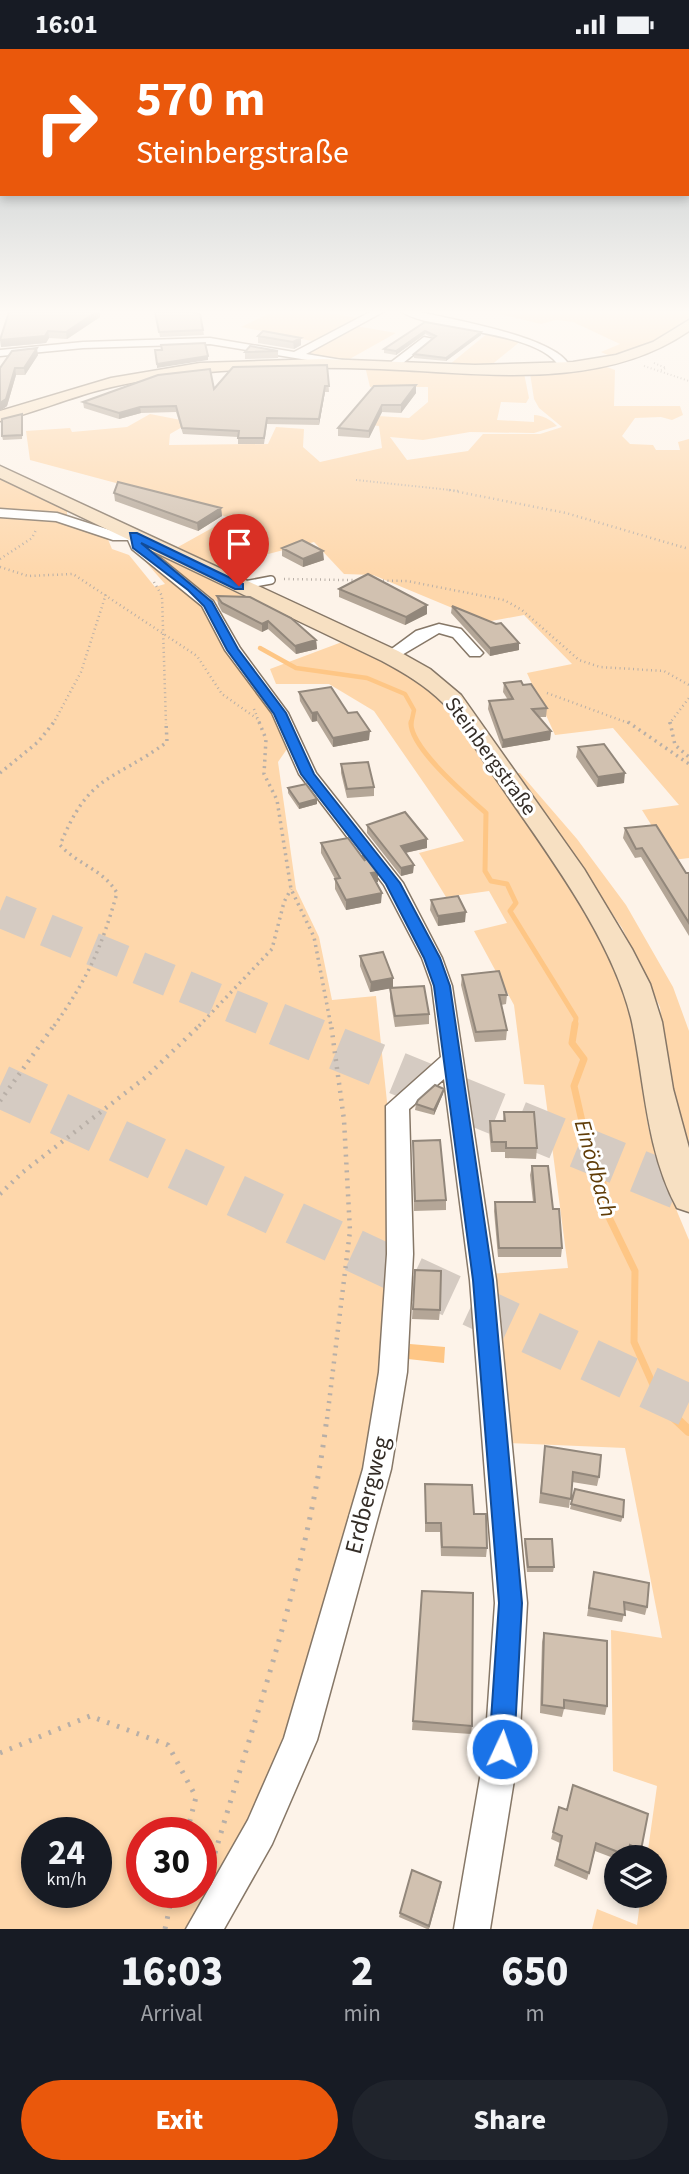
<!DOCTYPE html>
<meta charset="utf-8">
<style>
body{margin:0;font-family:"Source Sans 3",sans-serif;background:#20242c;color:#f1f3f6;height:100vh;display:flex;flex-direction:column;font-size:26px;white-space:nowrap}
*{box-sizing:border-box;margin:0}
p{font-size:23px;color:#9ea1a6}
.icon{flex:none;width:38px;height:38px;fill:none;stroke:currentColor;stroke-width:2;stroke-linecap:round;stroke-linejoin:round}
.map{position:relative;height:1880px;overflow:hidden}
.details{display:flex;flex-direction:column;background:#171b24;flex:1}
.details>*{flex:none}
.banner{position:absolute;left:0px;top:0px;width:690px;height:147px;box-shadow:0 4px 10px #0003;background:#ea580c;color:#fff;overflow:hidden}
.controls{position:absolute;left:604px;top:1796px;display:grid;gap:14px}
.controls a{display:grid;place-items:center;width:63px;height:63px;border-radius:50%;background:#171b24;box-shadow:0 4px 10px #0003;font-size:35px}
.speed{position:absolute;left:21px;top:1768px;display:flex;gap:14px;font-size:35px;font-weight:700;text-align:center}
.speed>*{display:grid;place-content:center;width:91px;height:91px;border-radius:50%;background:#171b24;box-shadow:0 4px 10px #0003;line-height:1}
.speed small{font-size:18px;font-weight:400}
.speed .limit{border:10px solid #d22;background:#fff;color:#111}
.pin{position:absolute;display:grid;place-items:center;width:60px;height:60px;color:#fff;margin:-72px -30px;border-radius:50% 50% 50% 0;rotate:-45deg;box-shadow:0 0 7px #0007}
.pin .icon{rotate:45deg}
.me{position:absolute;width:77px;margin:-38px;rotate:3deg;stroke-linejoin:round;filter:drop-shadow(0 0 5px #0008)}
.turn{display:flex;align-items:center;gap:24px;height:147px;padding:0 21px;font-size:32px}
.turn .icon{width:91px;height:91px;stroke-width:2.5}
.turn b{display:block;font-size:49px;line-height:60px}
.eta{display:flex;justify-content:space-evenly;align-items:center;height:119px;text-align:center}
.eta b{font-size:42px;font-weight:800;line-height:49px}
.primary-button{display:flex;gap:14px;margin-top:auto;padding:14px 21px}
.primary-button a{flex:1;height:80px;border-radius:42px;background:#ea580c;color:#fff;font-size:28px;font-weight:800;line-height:80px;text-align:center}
.primary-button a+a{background:#20242c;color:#f1f3f6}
.status{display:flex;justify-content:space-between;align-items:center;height:49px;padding:0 35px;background:#171b24;direction:ltr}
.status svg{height:19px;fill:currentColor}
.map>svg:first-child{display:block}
.green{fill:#fed7ab;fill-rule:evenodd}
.water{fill:#fec685}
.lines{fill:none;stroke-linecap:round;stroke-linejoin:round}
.stream-far3{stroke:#fec685;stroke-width:4.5}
.stream-far2{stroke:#fec685;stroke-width:5}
.stream-far1{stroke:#fec685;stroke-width:7}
.stream{stroke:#fec685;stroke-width:10}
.motorway-tunnel-far1{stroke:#d5cbc2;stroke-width:33;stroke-dasharray:33 17;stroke-linecap:butt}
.motorway-tunnel{stroke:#d5cbc2;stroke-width:43;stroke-dasharray:43 22;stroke-linecap:butt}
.service-casing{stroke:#867767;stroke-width:10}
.minor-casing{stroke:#867767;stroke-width:3}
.secondary-casing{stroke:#867767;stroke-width:3}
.path-far4{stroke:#b8afa7;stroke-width:2;stroke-dasharray:1 2.5;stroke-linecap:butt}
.path-far3{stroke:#b8afa7;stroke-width:2.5;stroke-dasharray:1 3.5;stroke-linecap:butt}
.path-far2{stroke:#b8afa7;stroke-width:3.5;stroke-dasharray:2 4.5;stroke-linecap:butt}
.path-far1{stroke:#b8afa7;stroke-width:4.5;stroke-dasharray:2 6;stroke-linecap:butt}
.path{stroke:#b8afa7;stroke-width:5;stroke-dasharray:2.5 8;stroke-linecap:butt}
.service{stroke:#fff;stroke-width:7}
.minor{fill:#fff;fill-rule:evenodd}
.secondary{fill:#f7e0c2;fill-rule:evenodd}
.wall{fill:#b4a697}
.shaded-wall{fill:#92877b}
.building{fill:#d1c1b0;stroke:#92877b;stroke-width:2}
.route{fill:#1a73e8;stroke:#114b97;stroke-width:2}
.labels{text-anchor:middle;stroke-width:6;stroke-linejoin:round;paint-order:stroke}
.street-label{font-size:21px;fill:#342d27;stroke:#fff}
.water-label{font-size:23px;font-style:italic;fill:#603d08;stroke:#fff}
.near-street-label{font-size:24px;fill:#342d27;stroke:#fff}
</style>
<div class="status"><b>16:01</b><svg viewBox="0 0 49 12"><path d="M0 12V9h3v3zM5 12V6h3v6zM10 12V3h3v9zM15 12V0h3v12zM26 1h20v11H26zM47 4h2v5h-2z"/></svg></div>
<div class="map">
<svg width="689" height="1880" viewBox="0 0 689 1880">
<rect width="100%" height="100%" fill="#fdf3e9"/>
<path class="green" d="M272 263H325L362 270 317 293 241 278Z
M491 263H689V278L679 276 661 290 614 309 601 303 620 295 573 273 556 271 541 275Z
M356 277 396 284 346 312 302 303Z
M489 283 522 291 490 317 449 316Z
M602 316 615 321 614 357H680L683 366 672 371 661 368 635 369 622 387 630 395 653 396 656 401H680L678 393 689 390V809L673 811 642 761 679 756 613 679 555 686 527 624 572 615 524 566 486 573 373 526 344 525 314 493 219 518 178 498 230 469 157 445 30 411 26 382 70 379 72 383 127 378 150 365 191 373 170 385 169 396 268 395 276 378 304 380 303 398 320 413 382 399 379 377 356 374 362 366 409 369 428 353V338H370L365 317 524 324 529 349 526 354 501 353 497 371 534 373V366C543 366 551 371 557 377L534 384 470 383 423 391 390 388 407 411 468 402 483 385H540L562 378 539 359 534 350 530 324Z
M0 429 67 462V475L107 488 112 500 129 506 155 538 165 535 136 502 203 556 229 606 256 636 274 664 287 700 278 713 296 840 319 888 332 951 376 947 387 1053 393 1205 368 1419 304 1644 242 1794 186 1880H0ZM37 1783H96V1843H37ZM142 1783H201V1843H142Z
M153 503 251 551 220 555Z
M342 593C369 606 397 617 421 635 449 657 468 690 488 718 545 796 618 890 638 986 645 1017 642 1050 649 1081 658 1119 674 1155 689 1191V1880H592L597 1860 637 1876 641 1846H654V1808H647L657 1737 613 1722 611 1581 662 1589 625 1399 507 1394 489 1225 568 1219 544 1036 524 1035 514 956 474 882 507 874 489 842 446 848 419 804 464 792 374 662 329 635H276L270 620Z
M516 724H520L577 790 626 856 673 938 689 982V1107L669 1027 660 958 622 879Z"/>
<path class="water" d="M410 1295 445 1298 444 1314 408 1310Z"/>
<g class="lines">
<path class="stream-far3" d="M260 599 296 619 367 629 405 645 414 661 411 675"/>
<path class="stream-far2" d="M411 673C409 698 467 747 486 764L485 822 491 832 507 835 516 854 510 862 576 969 575 977"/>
<path class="stream-far1" d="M575 975 572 994 584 1010 574 1037 586 1090 603 1127V1156L635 1222 634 1293 663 1358 675 1370"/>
<path class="stream" d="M674 1368 689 1382"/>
<path class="motorway-tunnel-far1" d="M0 862 281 977"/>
<path class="motorway-tunnel" d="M277 975 689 1143
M0 1037 689 1357"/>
<g class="service-casing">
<path id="service" d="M239 537 271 531"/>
</g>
<g class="minor-casing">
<path id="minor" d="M370 263H383L306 305 348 312V316L344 317 210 295 83 299 0 307V301L83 293 210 289 294 303Z
M402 263H420C449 270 563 289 570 319L561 321C544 281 437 284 402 263Z
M424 288 433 290 398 318H390V314Z
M0 460 57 464 119 484 138 483 143 495 213 552 240 599 288 664 316 724 403 834 442 909 452 937 496 1231 527 1554 519 1700 490 1880H454L485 1700 495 1554 470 1231 444 1030 409 1060 413 1205 407 1323 391 1420 317 1691 272 1795 224 1880H186L248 1771 284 1689 363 1420 379 1323 387 1205 386 1057 441 1008 432 937 422 909 384 836 299 725 272 664 225 601 202 557 132 500 128 491H113L56 472 0 468Z
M439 575 461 580 483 604 480 607H470L453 588 439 584 395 610 390 612 382 607 416 582Z"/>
</g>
<g class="secondary-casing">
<path id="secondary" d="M689 271V282C601 343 482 324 380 320 327 318 274 318 221 322 179 325 137 331 96 342 64 351 32 364 0 372V362L111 329 200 314 323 310 475 316 573 313 616 306 653 293Z
M0 417 398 602 430 620 461 646 584 820 632 900 650 935 662 973 673 1040 689 1099V1163L677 1159C646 1101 645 1035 632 973 613 888 540 795 492 724 476 702 462 673 443 654 425 636 404 624 382 612L0 429Z"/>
</g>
<path class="path-far4" d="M654 314 666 319 661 321
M644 317 689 332
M356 431 460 442"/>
<path class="path-far3" d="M449 441 566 464 689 500
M0 510 32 489 36 481
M0 518 28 527 73 525 197 607 222 645 259 671
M284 530 407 532 504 551 522 561 579 611 600 618 664 622 689 636
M154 533 162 547 166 675
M547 644 631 675
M254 660 260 675
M53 675 81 623 106 545
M669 675 689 649"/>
<path class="path-far2" d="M259 673 266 690 264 725 277 751 291 840 314 888 331 977
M628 673 689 715
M670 673 675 696 689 708
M0 724 38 693 54 673
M54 977C88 929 101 900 117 844 103 820 78 816 60 796 90 723 111 734 167 693L166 673
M199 977 272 900 284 853 291 840"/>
<path class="path-far1" d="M0 1052 55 975
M0 1145 23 1123 146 1028 201 975
M327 1370 350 1182 344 1071 331 975"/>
<path class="path" d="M0 1704 90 1667 168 1696 196 1748 187 1783
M215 1804C257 1661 309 1516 327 1368
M165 1880 173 1843"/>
<use href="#service" class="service"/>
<use href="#minor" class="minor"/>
<use href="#secondary" class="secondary"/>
</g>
<path class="wall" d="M9 263H100V268L67 290 49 289 46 294 1 298Z
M155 263 203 281 204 286 160 288Z
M425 273 481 283V286L446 312 414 309V305L433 289 425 285 396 306 384 304V300Z
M258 287 301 289V296L294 300 258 294Z
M278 302V309L245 310V303Z
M38 306 25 326H16L7 357 0 362V319Z
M327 316 329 343H325L319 376 267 375 264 395H238V388L183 385 176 363 141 364 119 370 84 359 83 353 214 340Z
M374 337 416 344 401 364 382 363 369 389 338 387V379Z
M23 369 22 390 3 391 2 387Z
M114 444 221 459 222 467 198 482 115 452Z
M282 499 324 511 303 518 282 507Z
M339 540 427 556V565L405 576 339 548Z
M217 547 316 591 317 600 296 605 268 580 262 583 222 563 218 555Z
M452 557 519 601 490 607 451 564Z
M504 634 523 636 547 659 546 668H539L551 682 550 691 502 699 488 660 489 652 508 651 503 643Z
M299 643 348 664 369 691 333 698 317 672 312 673 300 652Z
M578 698 624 734 597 738 576 708Z
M341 715 374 738V747L347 749 341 724Z
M288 739 317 750V755L299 760 288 744Z
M367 776 427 799 405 804 413 824 401 827 367 784Z
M625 779 686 824H689V887L641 808 635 809 623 789Z
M321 794 362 809V802L378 833H376L381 854 346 861 335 840V830L321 804Z
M431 851 465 873 438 877 430 861Z
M360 907 393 929V938L429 965V975L395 978 390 949V939L370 943 360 917Z
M462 926 507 946 506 955 501 956 507 981 506 991 475 993 461 936Z
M444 1040 443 1045 434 1066 415 1061 416 1055Z
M504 1063 537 1099 536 1110 505 1109V1103H491L489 1082 490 1072H503Z
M413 1092 446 1151V1161L414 1162Z
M532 1117 553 1160 562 1199 561 1208H498L494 1162 495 1153H533L530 1126Z
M415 1221 440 1261 439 1271 412 1270Z
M545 1397 599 1428 597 1437 572 1433 569 1459 539 1454Z
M425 1435 474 1465 487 1499 486 1508 441 1507 440 1483H425Z
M575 1440 623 1468 621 1473 570 1460Z
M525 1490 554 1518 553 1523H527L524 1494Z
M594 1523 647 1558 645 1566 625 1561 622 1573 587 1567Z
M422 1542 472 1677 471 1685 412 1681Z
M544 1584 607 1657 605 1666 564 1660 562 1668 540 1664 542 1593Z
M559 1758 641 1801 638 1808 628 1804V1808H616V1810L595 1802 587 1831 554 1817 560 1794 551 1790Z
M441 1837 429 1880H427L399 1868 400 1864Z"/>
<path class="shaded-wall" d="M96 263H100V268L67 290 66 283Z
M48 282 49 289 46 294 1 298 0 291Z
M425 282V285L396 306V302Z
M481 283V286L446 312V309Z
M301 289V296L294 300 293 293Z
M37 299 38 306 25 326 24 319Z
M208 307V311L157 319V315Z
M15 319 16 326 7 357 0 362V354Z
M416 336V344L401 364V356Z
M325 337V343L319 376V370Z
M382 356V363L369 389V382Z
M140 358 141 364 119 370V364Z
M221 459 222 467 198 482 197 474Z
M323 502 324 511 303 518V510Z
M427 556V565L405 576 406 568Z
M268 572V580L262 583V575Z
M316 591 317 600 296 605 295 597Z
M519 594V601L490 607V599Z
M317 663V672L312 673V664Z
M370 682 369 691 333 698V689Z
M551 682 550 691 502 699 503 691Z
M625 724 624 734 597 738 598 728Z
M317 750V755L299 760V755Z
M427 790V799L400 805 401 797Z
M414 816 413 824 401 827V819Z
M378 823V833L371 834V824Z
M382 844 381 854 346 861V851Z
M466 863 465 873 438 877V867Z
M393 929V939L370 943 371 933Z
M444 1040 443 1045 434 1066V1061Z"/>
<path class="building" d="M9 263H96L66 283 48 282 45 287 0 291Z
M155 263H192L200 265 203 281 159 283Z
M425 273 481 283 446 309 414 305 436 287 425 282 396 302 384 300Z
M263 282 301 289 293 293 258 287Z
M205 294 208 307 157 315 155 301H162L161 296Z
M250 297 278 302 245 303Z
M37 299 24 319H15L6 350 0 354V319L12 302Z
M327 316 329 337H325L319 370 267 369 264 389H238L239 382 182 379 176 357 140 358 119 364 83 353 158 326 210 320 214 340 233 318Z
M416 336 401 356H382L369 382 338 379 374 337Z
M22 365V386L2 387V370Z
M118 433 221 459 197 474 114 444Z
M302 491 323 502 303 510 282 499Z
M368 525 427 556 406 568 339 540Z
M217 547 250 548 291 569 316 591 295 597 268 572 262 575 222 554Z
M452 557 496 575 501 574 519 594 490 599Z
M521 632 523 636 531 635 547 659 532 660 551 682 503 691 489 652 513 650 504 634Z
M331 638 348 664 357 663 370 682 333 689 317 663 312 664 299 643Z
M604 695 625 724 598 728 578 698Z
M368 713 374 738 347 740 341 715Z
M306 735 317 750 299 755 288 739Z
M405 763 427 790 401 797 414 816 401 819 367 776Z
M656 776 686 824H689V874L642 799 636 800 625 779Z
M348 789 365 812 362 802 378 823 371 824 382 844 346 851 335 830 340 829 321 794Z
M458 847 466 863 438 867 431 851Z
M383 903 393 929 371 933 360 907Z
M499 922 507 946H499L507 981 476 983 462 926Z
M424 937 429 965 395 967 390 939Z
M435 1036 444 1040 434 1061 416 1055 418 1051Z
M504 1063H534L537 1099H506V1093H492L490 1072H505Z
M440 1091 446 1151 415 1152 413 1092Z
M532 1117H548L553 1160H559L562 1199H499L495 1153H535Z
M415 1221 441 1222 440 1261 413 1260Z
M545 1397 601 1406 599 1428 573 1423 571 1450 541 1444Z
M425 1435 472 1436 474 1465H486L487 1499 442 1498 441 1474H426Z
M575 1440 624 1451 623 1468 571 1455Z
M525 1490H552L554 1518H528Z
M594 1523 649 1534 647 1558 624 1553 625 1566 589 1559Z
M422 1542 473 1544 472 1677 413 1672Z
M544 1584 607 1592V1657L564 1651V1659L542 1656Z
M573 1736 648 1765 641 1801 630 1796 628 1807 596 1794 589 1824 557 1810 562 1787 553 1783 559 1758 567 1761Z
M412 1821 441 1833 429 1877 400 1864Z"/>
<linearGradient id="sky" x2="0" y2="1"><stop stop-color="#b1bbc0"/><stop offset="0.5" stop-color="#fefaf5"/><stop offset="1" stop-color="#fefaf5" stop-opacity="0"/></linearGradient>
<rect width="689" height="526" fill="url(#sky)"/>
<path class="route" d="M130 484H137L243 535V540H235L141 494 212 553 238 600 286 664 314 725 400 834 440 909 450 937 493 1231 522 1554 514 1700 511 1709 502 1713 493 1709 489 1700 499 1554 473 1231 434 937 424 909 386 835 301 725 274 665 227 601 204 557 188 541 133 499Z"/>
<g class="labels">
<g class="street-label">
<text transform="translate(491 707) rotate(54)" y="7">Steinbergstraße</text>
</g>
<g class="water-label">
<text transform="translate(596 1119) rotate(74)" y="8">Einödbach</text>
</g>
<g class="near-street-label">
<text transform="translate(367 1446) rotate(-76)" y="8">Erdbergweg</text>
</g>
</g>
</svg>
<div class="controls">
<a><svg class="icon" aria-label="layers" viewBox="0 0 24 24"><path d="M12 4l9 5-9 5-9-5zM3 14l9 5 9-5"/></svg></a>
</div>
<div class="speed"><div>24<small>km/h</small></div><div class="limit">30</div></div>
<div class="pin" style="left:239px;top:537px;background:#d93025"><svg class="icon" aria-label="arrive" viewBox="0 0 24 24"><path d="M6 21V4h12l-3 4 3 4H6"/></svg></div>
<svg class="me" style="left:502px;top:1700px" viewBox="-20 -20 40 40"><circle r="17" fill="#1a73e8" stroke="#fff" stroke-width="3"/><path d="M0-11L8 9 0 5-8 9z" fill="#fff"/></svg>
<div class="banner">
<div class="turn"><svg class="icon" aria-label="right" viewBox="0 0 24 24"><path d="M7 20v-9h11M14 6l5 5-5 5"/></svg><div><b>570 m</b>Steinbergstraße</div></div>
</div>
</div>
<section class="details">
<div class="eta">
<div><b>16:03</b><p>Arrival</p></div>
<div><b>2</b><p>min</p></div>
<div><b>650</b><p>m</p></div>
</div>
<div class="primary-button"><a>Exit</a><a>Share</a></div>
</section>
